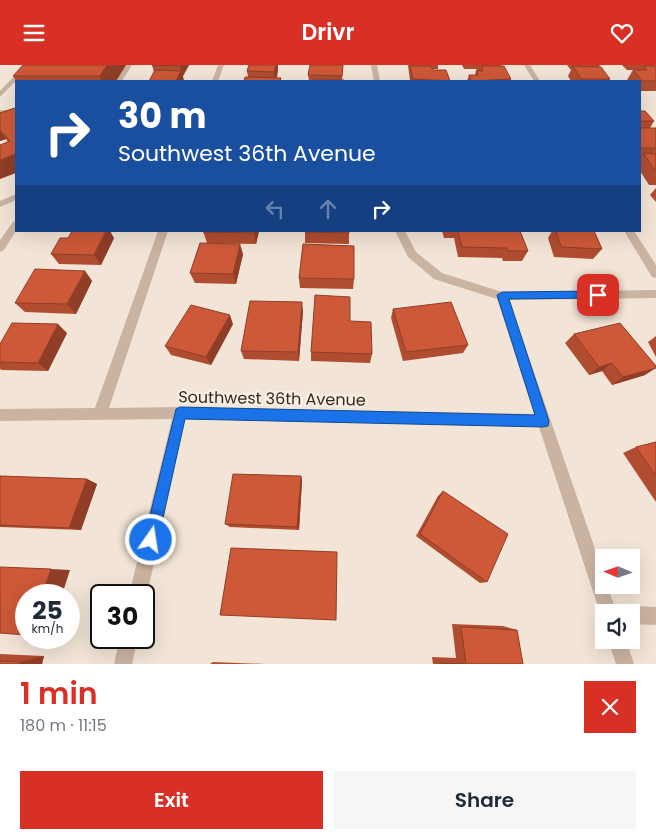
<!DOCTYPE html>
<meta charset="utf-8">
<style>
body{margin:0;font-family:Poppins,sans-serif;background:#f6f6f7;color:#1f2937;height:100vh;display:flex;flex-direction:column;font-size:19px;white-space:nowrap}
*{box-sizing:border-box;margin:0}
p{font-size:16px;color:#747a83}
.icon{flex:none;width:28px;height:28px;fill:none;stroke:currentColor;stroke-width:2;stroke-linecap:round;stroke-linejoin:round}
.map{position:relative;height:599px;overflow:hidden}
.panel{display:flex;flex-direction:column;background:#fff;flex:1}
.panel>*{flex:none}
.hud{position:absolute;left:15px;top:15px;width:626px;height:152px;border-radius:0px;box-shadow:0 5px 20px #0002;background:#1a4fa0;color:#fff;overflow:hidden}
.needle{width:32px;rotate:272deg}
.tools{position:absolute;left:595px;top:484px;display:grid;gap:10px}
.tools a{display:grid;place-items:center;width:45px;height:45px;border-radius:0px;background:#fff;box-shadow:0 5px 20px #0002;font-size:25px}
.speed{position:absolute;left:15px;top:519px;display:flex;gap:10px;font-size:25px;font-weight:700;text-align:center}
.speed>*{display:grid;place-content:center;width:65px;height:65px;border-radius:50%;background:#fff;box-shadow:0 5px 20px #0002;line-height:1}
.speed small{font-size:12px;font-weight:400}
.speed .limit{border:2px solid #111;border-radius:8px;background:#fff;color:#111}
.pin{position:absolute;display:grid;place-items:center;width:42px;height:42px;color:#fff;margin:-21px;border-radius:10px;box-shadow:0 2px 8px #0006}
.me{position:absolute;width:55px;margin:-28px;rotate:13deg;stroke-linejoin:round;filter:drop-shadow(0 0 4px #0008)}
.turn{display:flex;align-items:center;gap:18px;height:105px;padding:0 20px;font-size:22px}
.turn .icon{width:65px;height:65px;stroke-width:2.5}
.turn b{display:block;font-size:35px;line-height:42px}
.lanes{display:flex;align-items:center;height:48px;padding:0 20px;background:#0003;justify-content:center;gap:25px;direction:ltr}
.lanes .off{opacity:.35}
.round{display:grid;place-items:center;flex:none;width:52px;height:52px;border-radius:0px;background:#f6f6f7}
.overview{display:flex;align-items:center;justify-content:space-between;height:85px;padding:0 20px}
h1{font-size:30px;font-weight:600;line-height:38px;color:#d93025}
.cta{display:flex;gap:10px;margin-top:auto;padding:10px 20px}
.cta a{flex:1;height:58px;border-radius:0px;background:#d93025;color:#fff;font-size:20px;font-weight:600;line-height:58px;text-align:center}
.cta a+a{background:#f6f6f7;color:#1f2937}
header{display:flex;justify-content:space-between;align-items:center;height:65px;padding:0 20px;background:#d93025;color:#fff;font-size:22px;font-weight:600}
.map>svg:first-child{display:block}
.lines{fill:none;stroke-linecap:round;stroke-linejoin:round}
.minor{fill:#cab3a1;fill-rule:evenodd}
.wall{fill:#b04d30}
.shaded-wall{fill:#903e27}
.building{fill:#cd5938;stroke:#903e27}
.route{fill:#1a73e8;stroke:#114b97}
.labels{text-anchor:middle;stroke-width:5;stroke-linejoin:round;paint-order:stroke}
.street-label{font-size:16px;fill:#342924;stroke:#faeee2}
</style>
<header><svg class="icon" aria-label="menu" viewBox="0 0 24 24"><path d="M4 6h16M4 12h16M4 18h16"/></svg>Drivr<svg class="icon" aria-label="heart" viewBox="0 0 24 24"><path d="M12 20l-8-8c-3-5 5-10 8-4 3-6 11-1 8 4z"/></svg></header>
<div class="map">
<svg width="656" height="599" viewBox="0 0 656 599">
<rect width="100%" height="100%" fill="#f2e4d6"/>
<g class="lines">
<path class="minor" d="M25 0H32L0 32V26Z
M126 0H132L122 16H116Z
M218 0H224L218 16H212Z
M371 0H377L380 16H374Z
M524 0H530L540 16H534Z
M0 45H16V49H0Z
M16 129V135L0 142V136Z
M16 156V166L4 185 0 187V175L13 157Z
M158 166H168L109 343 180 342 535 349 497 234 434 214 408 192 395 166H405L416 187 442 208 502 227 656 225V233L509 235 604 510V520H607L617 548H604V555L602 554 539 362 185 354 147 530 144 536V530H129L172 354 0 356V344L95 343Z
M624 166H634L656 200V213L652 212Z
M631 541 656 542V560L631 559V548H623L625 544Z
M120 572H138L132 599H114Z
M608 575H626L634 599H616Z"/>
</g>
<path class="wall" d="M126 0 116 16H16L13 11Z
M152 0H189L183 11 184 16 154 7Z
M343 0 342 15 344 16H309L308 10Z
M408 0H438V4H432L433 5 450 16H410Z
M462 0H501V1L511 14 510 16H467L469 10H475L476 6H477L476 4H464Z
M567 0H600L599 2 610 14 609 16H571L568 11 571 5Z
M622 0H656L655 1H656V26H640V16H628L627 15 633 5H641H627Z
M278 5 277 13H281V16H244L248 12 247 6Z
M15 43 16 108 8 77 6 74 0 76V48Z
M640 46 654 56 650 63H656V120H649L640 106Z
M656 123V137L650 130Z
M203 166H259L256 179 207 178Z
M305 166H349V179L305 178Z
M442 166H520L528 186 522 196H503L502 193 458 192 454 173H444Z
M552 166H594L602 184 593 194 554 192 548 173Z
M68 173H114L101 200 59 199 51 189Z
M243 189 236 219 195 218 190 208Z
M85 206 92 216 76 249 25 247 15 238Z
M299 213 354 214 353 224 300 223Z
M393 244 468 280 463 288 403 296 391 253Z
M303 246 299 296 244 294 241 286Z
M350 256 372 289 370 298 311 296V287Z
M233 259 211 300 171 290 165 281Z
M67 268 48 306 2 305 0 304V279Z
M574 269 645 310 612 320 602 306 589 310 565 278Z
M656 271V292L648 277Z
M656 377V437L623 388 636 382Z
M0 411 87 414 97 419 81 465 0 462Z
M301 411 302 416 299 465 230 462 225 459Z
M443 426 487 517 480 518 416 471 438 431Z
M452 559 503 561 517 565 523 599H433L432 592 456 593Z
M0 589 44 591 42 599H0Z
M213 597 265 599H210Z"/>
<path class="shaded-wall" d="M107 0H126L116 16H102L100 11Z
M181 0H189L183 11 180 1Z
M276 0H278V5L275 16 274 7Z
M181 6 184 16H176Z
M0 66 6 74 0 76Z
M16 89V108L0 114V95Z
M106 166H110L114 173 101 200 94 190Z
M254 166H259L256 179 254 168Z
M240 179 243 189 236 219 233 209Z
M85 206 92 216 76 249 67 239Z
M302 237 303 246 299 296 298 287Z
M230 250 233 259 211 300 206 292Z
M58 259 67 268 48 306 38 298Z
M612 298 602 306 589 310 599 302Z
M656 303 645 310 612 320 623 312Z
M301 411 302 416 299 465 297 462Z
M87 414 97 419 81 465 69 463Z
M51 504 70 505 62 530H42Z
M44 591 42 599H20L21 597Z"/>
<path class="building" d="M23 0H107L100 11H13Z
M152 0H181L180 1Z
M249 0H276L274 7 247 6Z
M310 0H343L342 11 308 10Z
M410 1H431L433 5H446L450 16 413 14Z
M481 1H504L511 14 471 16 469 10H478L476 6H483Z
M573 1 601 2 610 14H581Z
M643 1H656V16H642L633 5H647Z
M155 5 181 6 176 16H149Z
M245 12 281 13 280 16H244Z
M313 15H344V16H313Z
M15 43 16 44V89L0 95V80L10 76 0 65V48Z
M640 46H645L654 56H640Z
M640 63H656V83H640Z
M643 88 656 89V107Z
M72 166H106L94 190 51 189 60 173H68Z
M203 166H254V168L203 167Z
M305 166H349V168L305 167Z
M458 166H520L528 186H508L507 183 462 182Z
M556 166H594L602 184 561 182Z
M200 178 240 179 233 209 190 208Z
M303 179 354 181V214L299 213Z
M35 204 85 206 67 239 15 238Z
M315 230 350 232V256L371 257 372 289 311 287Z
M250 236 302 237 298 287 241 286Z
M451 237 468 280 406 287 393 244Z
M191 240 230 250 206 292 165 281Z
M12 258 58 259 38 298 0 297V279Z
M620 258 656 301V303L623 312 612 298 599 302 574 269Z
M656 377V411L636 382Z
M233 409 301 411 297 462 225 459Z
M0 411 87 414 69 463 0 460Z
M443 426 508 469 487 517 420 469Z
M231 483 337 487 336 555 220 550Z
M0 502 51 504 42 530H26V570L0 568Z
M461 562 517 565 523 599H466Z
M0 596 21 597 20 599H0Z
M441 598 463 599H441Z"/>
<path class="route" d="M598 226 603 230 598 233 509 234 549 356 548 361 543 362 185 354 158 475 156 481 151 483 146 481 144 475 176 344 180 342 535 350 497 230 502 227Z"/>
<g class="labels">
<g class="street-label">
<text transform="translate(272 333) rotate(1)" y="6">Southwest 36th Avenue</text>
</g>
</g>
</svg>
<div class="tools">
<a><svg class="needle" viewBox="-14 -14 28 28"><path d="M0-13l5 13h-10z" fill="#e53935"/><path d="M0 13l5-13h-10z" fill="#747a83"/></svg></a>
<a><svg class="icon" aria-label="sound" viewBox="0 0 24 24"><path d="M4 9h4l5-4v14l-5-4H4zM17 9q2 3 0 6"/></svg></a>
</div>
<div class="speed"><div>25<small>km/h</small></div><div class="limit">30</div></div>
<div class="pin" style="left:598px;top:230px;background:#d93025"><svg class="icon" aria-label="arrive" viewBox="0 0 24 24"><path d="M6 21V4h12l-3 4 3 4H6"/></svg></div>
<svg class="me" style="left:151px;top:475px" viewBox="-20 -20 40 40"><circle r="17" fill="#1a73e8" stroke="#fff" stroke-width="3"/><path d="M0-11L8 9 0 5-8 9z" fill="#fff"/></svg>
<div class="hud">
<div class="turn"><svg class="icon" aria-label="right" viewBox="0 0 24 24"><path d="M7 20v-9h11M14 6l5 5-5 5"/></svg><div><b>30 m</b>Southwest 36th Avenue</div></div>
<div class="lanes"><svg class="icon off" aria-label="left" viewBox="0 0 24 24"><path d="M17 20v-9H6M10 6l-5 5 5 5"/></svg><svg class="icon off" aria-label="ahead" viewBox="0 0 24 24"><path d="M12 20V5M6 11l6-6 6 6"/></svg><svg class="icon" aria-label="right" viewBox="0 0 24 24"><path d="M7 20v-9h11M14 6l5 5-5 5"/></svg></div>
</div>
</div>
<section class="panel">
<div class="overview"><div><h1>1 min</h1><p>180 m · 11:15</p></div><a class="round" style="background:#d93025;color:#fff"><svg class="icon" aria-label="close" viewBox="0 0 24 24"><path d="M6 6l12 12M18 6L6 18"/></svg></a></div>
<div class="cta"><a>Exit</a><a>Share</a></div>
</section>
